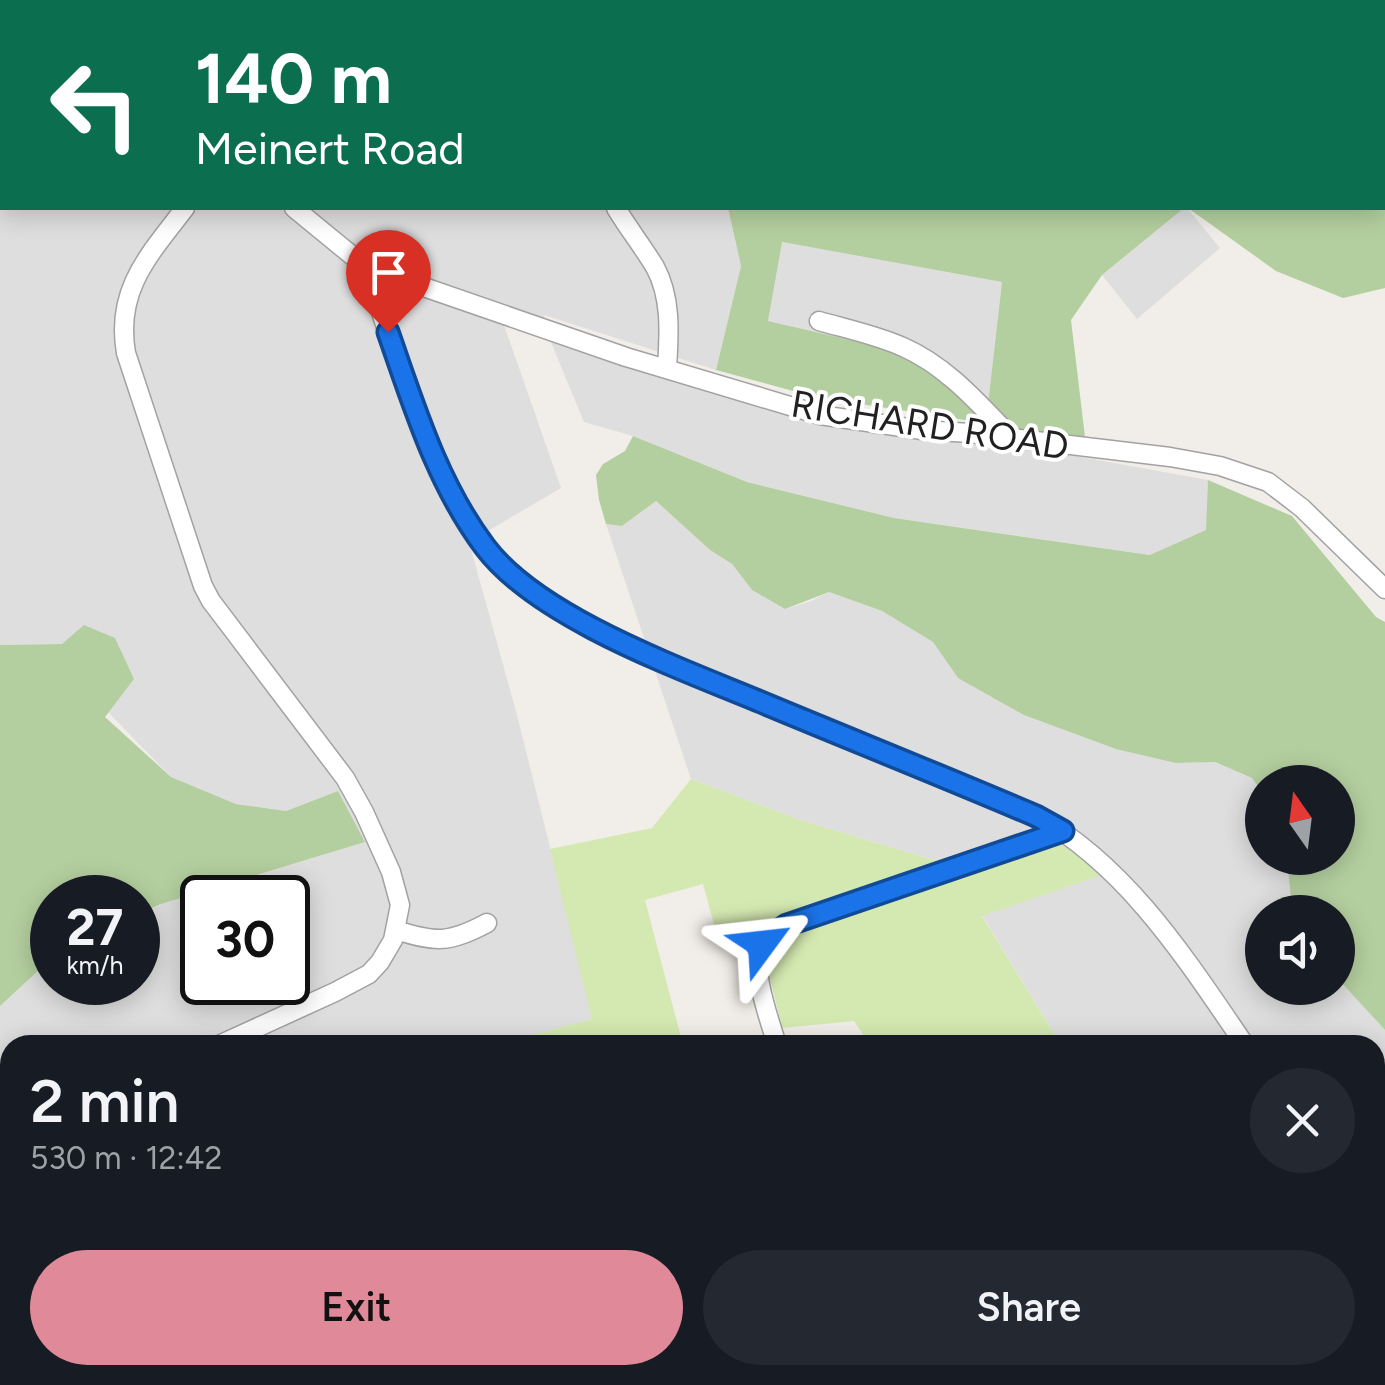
<!DOCTYPE html>
<meta charset="utf-8">
<style>
body{margin:0;font-family:Figtree,sans-serif;background:#242831;color:#f1f3f6;height:100vh;display:flex;flex-direction:column;font-size:38px;white-space:nowrap}
*{box-sizing:border-box;margin:0}
p{font-size:32px;color:#9ea1a6}
.icon{flex:none;width:55px;height:55px;fill:none;stroke:currentColor;stroke-width:2;stroke-linecap:round;stroke-linejoin:round}
.map{position:relative;flex:1;overflow:hidden}
.details{position:absolute;left:0px;top:1035px;width:1385px;height:350px;display:flex;flex-direction:column;background:#171b24;border-radius:30px 30px 0 0;box-shadow:0 5px 25px #0003}
.details>*{flex:none}
.top-card{position:absolute;left:0px;top:0px;width:1385px;height:210px;box-shadow:0 5px 25px #0003;background:#0b6e4f;color:#fff;overflow:hidden}
.needle{width:65px;rotate:346deg}
.tools{position:absolute;left:1245px;top:765px;display:grid;gap:20px}
.tools a{display:grid;place-items:center;width:110px;height:110px;border-radius:50%;background:#171b24;box-shadow:0 5px 25px #0003;font-size:50px}
.speed{position:absolute;left:30px;top:875px;display:flex;gap:20px;font-size:50px;font-weight:700;text-align:center}
.speed>*{display:grid;place-content:center;width:130px;height:130px;border-radius:50%;background:#171b24;box-shadow:0 5px 25px #0003;line-height:1}
.speed small{font-size:25px;font-weight:400}
.speed .limit{border:5px solid #111;border-radius:15px;background:#fff;color:#111}
.pin{position:absolute;display:grid;place-items:center;width:85px;height:85px;color:#fff;margin:-102px -42px;border-radius:50% 50% 50% 0;rotate:-45deg;box-shadow:0 0 10px #0007}
.pin .icon{rotate:45deg}
.me{position:absolute;width:110px;margin:-55px;rotate:60deg;stroke-linejoin:round;filter:drop-shadow(0 0 8px #0008)}
.turn{display:flex;align-items:center;gap:35px;height:210px;padding:0 30px;font-size:45px}
.turn .icon{width:130px;height:130px;stroke-width:2.5}
.turn b{display:block;font-size:70px;line-height:85px}
.round{display:grid;place-items:center;flex:none;width:105px;height:105px;border-radius:52px;background:#242831}
.overview{display:flex;align-items:center;justify-content:space-between;height:170px;padding:0 30px}
h1{font-size:60px;font-weight:600;line-height:75px}
.action{display:flex;gap:20px;margin-top:auto;padding:20px 30px}
.action a{flex:1;height:115px;border-radius:60px;background:#e08998;color:#111;font-size:40px;font-weight:600;line-height:115px;text-align:center}
.action a+a{background:#242831;color:#f1f3f6}
.map>svg:first-child{display:block}
.residential{fill:#dfdede;fill-rule:evenodd}
.grass{fill:#d4e9b1}
.forest{fill:#b4cf9f}
.lines{fill:none;stroke-linecap:round;stroke-linejoin:round}
.minor-casing{stroke:#a2a2a2;stroke-width:21}
.path{stroke:#f5757a;stroke-width:2.5;stroke-dasharray:5 5;stroke-linecap:butt}
.minor{stroke:#fff;stroke-width:18}
.route-casing{stroke:#114b97;stroke-width:25}
.route{stroke:#1a73e8;stroke-width:18}
.labels{text-anchor:middle;stroke-width:8;stroke-linejoin:round;paint-order:stroke}
.street-label{font-size:38px;fill:#212121;stroke:#fff}
</style>
<div class="map">
<svg width="1385" height="1385" viewBox="0 0 1385 1385">
<rect width="100%" height="100%" fill="#f1ede8"/>
<path class="residential" d="M0 0H454L455 2H2V208H728L741 266 716 370 544 315 548 334 796 416 1015 445 1208 480 1207 530 1151 555 894 518 747 482 633 436 584 422 548 335 504 325 561 488 469 542 517 715 593 1019 495 1045H10V1375H73L72 1385H0V1006L52 958V982H138V915L158 905 365 842 338 791 286 811 236 804 171 777 108 712 134 679 62 644 0 645ZM202 898H288V982H202Z
M487 0H1099L1100 2H488Z
M1184 208H1187L1220 248 1137 319 1102 275Z
M781 242 1002 282 988 404 948 364 768 321Z
M656 501 710 550 732 564 752 590 785 609 811 601 829 592 882 611 933 642 958 678 1176 763 1215 762 1252 778 1262 792V858H1287L1294 912H1262V988H1338V979L1385 1030V1385H1011L1018 1375H1375V1045H1061L982 915 1098 876 1076 852 976 868 930 859 800 820 691 779 606 524 622 526Z
M192 1375H867L870 1385H170Z"/>
<path class="grass" d="M691 779 800 820 930 859 951 863 718 939 703 884 645 900 683 1045H495L592 1019 550 849 652 828Z
M1057 843 1076 852 1099 876 982 916 1061 1045H870L854 1021 782 1028 766 962 775 941 795 926Z
M73 1375H192L170 1385H72Z"/>
<path class="forest" d="M1383 177 1385 184V288L1343 298 1276 271 1188 208H1382Z
M728 208H1184L1102 275 1071 320 1085 437 1020 432 988 404 1002 282 782 242 768 321 902 352 935 376 980 418 978 422 815 397 716 370 741 266Z
M633 436 747 482 894 518 1150 555 1206 530 1208 480 1292 516 1376 617 1385 622V1030L1338 979V912H1294L1292 909 1287 858H1338V782H1262V792L1252 778 1215 762 1176 763 1116 749 1024 715 958 678 933 642 882 611 829 592 785 609 752 590 732 564 710 550 656 501 622 526 606 524 599 500 596 475 603 464 625 451Z
M84 625 115 638 134 679 105 717 171 777 236 804 286 811 338 791 365 842 158 905 138 915V898H52V958L0 1006V645L62 644Z"/>
<g class="lines">
<g class="minor-casing">
<path id="minor" d="M608 0 611 2
M993 0 994 2
M313 2 314 0
M788 2 800 0
M0 96 2 95
M185 208C149 255 115 290 126 353L203 586 211 601 345 778 364 812 391 872 400 905 393 940 380 962 369 974 335 992 219 1045
M294 208 366 267 626 357 820 415 922 430 970 433 1170 457 1220 466 1268 482 1302 508 1385 589
M616 208C628 228 643 247 655 267 672 298 669 335 667 368
M366 267C398 360 425 466 485 546 521 595 581 622 635 647 683 670 733 690 782 711 867 746 951 781 1036 815 1129 868 1186 959 1245 1045
M819 321C847 329 876 335 903 347 947 366 980 405 1013 439
M396 930C436 943 450 943 487 923
M777 1045C770 1021 749 966 762 945 768 936 779 931 787 925L1063 831
M0 1190 10 1177
M1375 1234 1385 1249
M687 1375 695 1385
M445 1385 463 1375"/>
</g>
<path class="path" d="M1327 0 1328 2
M1382 143 1385 149"/>
<use href="#minor" class="minor"/>
</g>
<g class="lines">
<g class="route-casing">
<path id="route" d="M388 332C414 406 437 483 485 547 539 619 685 670 768 705 857 742 947 778 1036 816L1063 831 787 925 772 935 762 944"/>
</g>
<use href="#route" class="route"/>
</g>
<g class="labels">
<g class="street-label">
<text transform="translate(930 425) rotate(9)" y="13">RICHARD ROAD</text>
</g>
</g>
</svg>
<div class="tools">
<a><svg class="needle" viewBox="-14 -14 28 28"><path d="M0-13l5 13h-10z" fill="#e53935"/><path d="M0 13l5-13h-10z" fill="#9ea1a6"/></svg></a>
<a><svg class="icon" aria-label="sound" viewBox="0 0 24 24"><path d="M4 9h4l5-4v14l-5-4H4zM17 9q2 3 0 6"/></svg></a>
</div>
<div class="speed"><div>27<small>km/h</small></div><div class="limit">30</div></div>
<div class="pin" style="left:388px;top:332px;background:#d93025"><svg class="icon" aria-label="arrive" viewBox="0 0 24 24"><path d="M6 21V4h12l-3 4 3 4H6"/></svg></div>
<svg class="me" style="left:762px;top:944px" viewBox="-20 -20 40 40"><path d="M0-17L14 15 0 8-14 15z" fill="#1a73e8" stroke="#fff" stroke-width="4"/></svg>
<div class="top-card">
<div class="turn"><svg class="icon" aria-label="left" viewBox="0 0 24 24"><path d="M17 20v-9H6M10 6l-5 5 5 5"/></svg><div><b>140 m</b>Meinert Road</div></div>
</div>
<section class="details">
<div class="overview"><div><h1>2 min</h1><p>530 m · 12:42</p></div><a class="round"><svg class="icon" aria-label="close" viewBox="0 0 24 24"><path d="M6 6l12 12M18 6L6 18"/></svg></a></div>
<div class="action"><a>Exit</a><a>Share</a></div>
</section>
</div>
